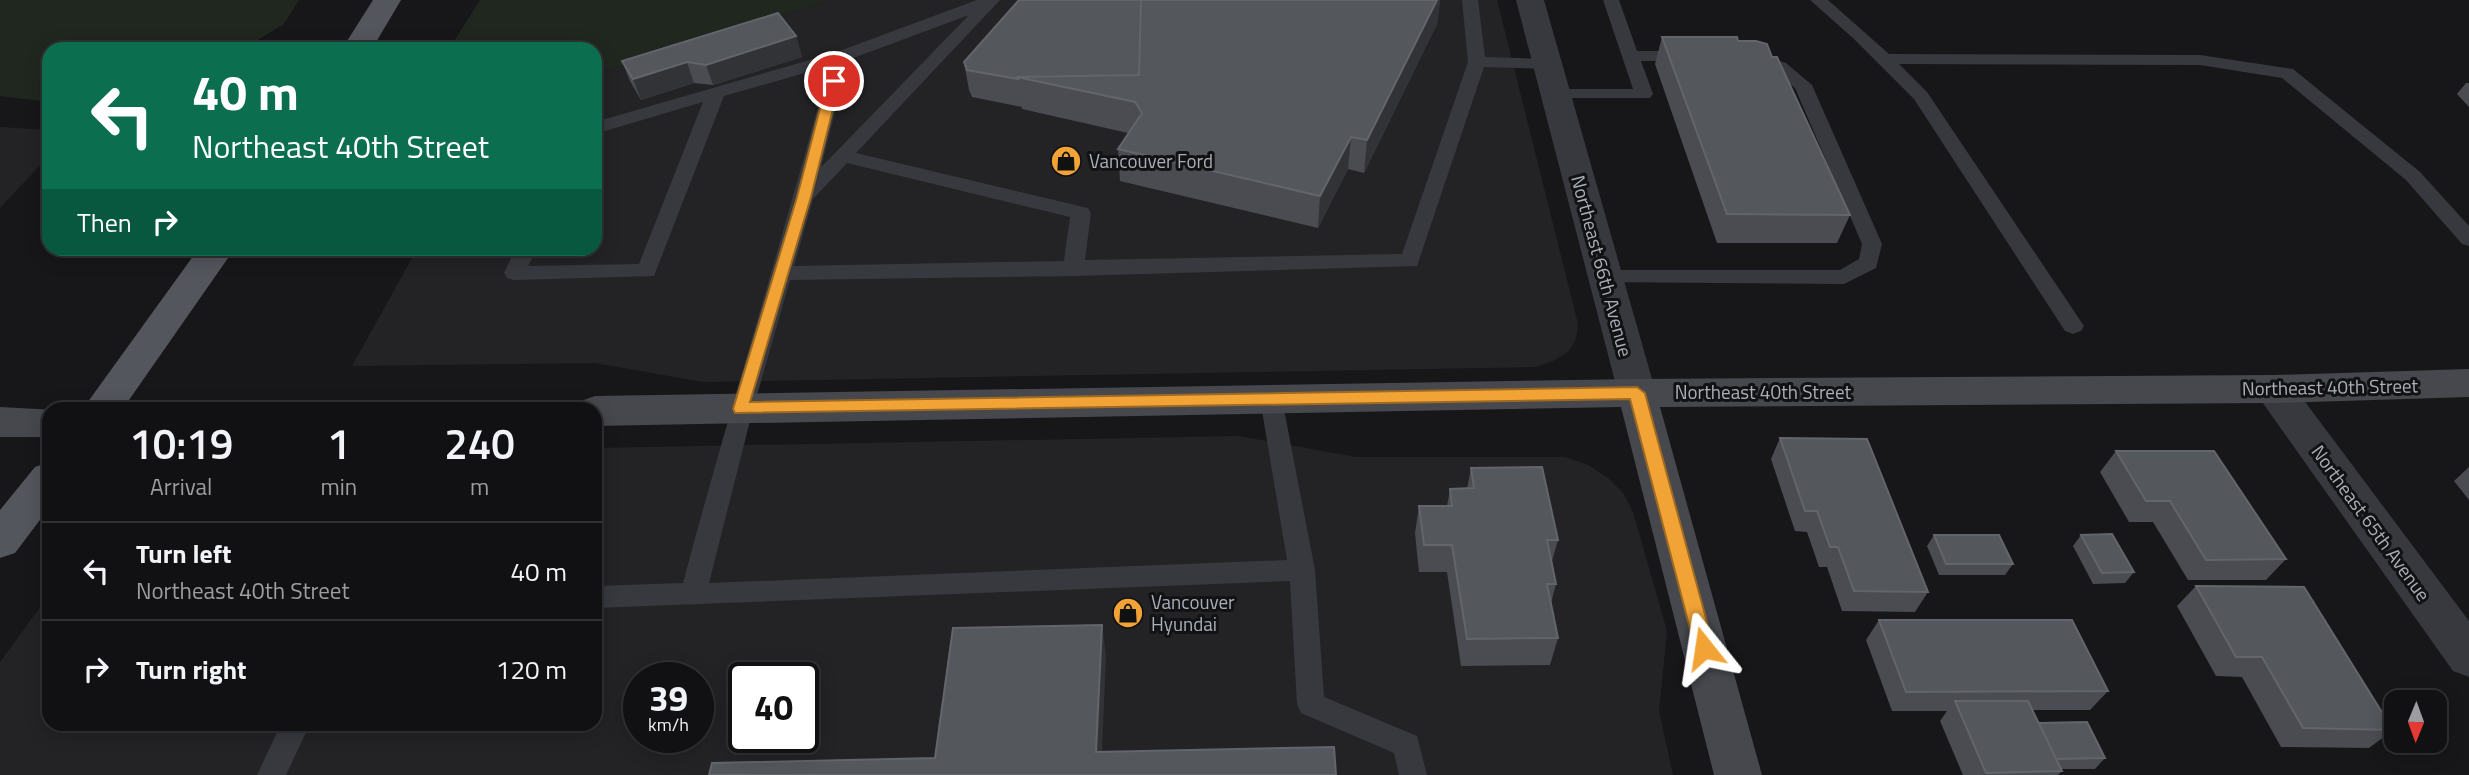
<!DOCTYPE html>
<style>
body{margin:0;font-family:"Titillium Web",sans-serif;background:#1e1f21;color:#f1f3f6;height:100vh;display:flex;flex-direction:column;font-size:26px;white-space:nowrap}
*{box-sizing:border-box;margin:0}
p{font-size:23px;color:#9c9da0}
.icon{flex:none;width:38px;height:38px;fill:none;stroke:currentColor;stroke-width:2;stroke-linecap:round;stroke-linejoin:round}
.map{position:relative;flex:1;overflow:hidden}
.panel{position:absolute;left:42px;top:402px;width:560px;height:329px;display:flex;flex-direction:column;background:#111113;border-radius:21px;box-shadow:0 4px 18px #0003,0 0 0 2px #303133}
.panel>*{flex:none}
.guide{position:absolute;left:42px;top:42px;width:560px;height:214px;border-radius:21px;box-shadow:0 4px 18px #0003,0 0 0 2px #303133;background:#0b6e4f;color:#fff;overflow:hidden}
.needle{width:46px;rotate:181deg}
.fabs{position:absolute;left:2384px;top:690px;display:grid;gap:14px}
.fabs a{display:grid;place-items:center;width:63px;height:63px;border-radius:14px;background:#111113;box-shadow:0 4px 18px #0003,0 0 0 2px #303133;font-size:35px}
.speed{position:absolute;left:623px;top:662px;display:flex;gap:14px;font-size:35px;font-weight:700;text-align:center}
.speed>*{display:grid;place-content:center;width:91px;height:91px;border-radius:50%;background:#111113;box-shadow:0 4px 18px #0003,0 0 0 2px #303133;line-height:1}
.speed small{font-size:18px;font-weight:400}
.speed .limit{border:4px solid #111;border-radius:10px;background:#fff;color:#111}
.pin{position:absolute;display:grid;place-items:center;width:60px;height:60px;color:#fff;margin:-30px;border:4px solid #fff;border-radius:50%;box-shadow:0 2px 7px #0007}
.me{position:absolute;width:77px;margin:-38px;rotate:345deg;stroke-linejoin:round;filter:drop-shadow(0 0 5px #0008)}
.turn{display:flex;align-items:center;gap:24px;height:147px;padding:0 35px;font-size:32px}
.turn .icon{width:91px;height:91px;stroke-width:2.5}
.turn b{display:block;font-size:49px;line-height:60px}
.then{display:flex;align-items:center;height:66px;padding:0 35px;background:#0003;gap:14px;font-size:26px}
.eta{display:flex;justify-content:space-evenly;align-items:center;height:119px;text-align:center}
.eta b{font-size:42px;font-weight:600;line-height:49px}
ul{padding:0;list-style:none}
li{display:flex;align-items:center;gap:21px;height:98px;padding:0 35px;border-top:2px solid #303133}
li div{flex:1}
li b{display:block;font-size:26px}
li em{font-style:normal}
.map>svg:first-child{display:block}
.built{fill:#232326;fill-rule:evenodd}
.green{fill:#1f271f}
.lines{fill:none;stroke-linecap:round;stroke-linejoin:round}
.lane{fill:#38393e;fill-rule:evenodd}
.street{fill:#38393e;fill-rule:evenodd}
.secondary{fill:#46484e;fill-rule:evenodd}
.primary{fill:#54565d;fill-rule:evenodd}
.wall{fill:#4a4c51}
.shaded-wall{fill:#313336}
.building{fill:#54575c;stroke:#62656b;stroke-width:2}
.route{fill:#f2a336;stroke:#9d6a23;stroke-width:2}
.labels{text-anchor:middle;stroke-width:6;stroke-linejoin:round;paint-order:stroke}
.poi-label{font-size:19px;fill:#a9afb9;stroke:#121214;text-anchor:start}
.street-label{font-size:19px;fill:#a9afb9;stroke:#121214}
</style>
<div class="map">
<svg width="2469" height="775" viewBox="0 0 2469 775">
<rect width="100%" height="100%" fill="#171719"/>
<path class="built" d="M830 0H1497L1578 324 1576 339 1568 352 1553 361 1534 367 703 382 595 363 352 366 417 249 595 248V74Z
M0 127 49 130V156L0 208Z
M1239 436 1356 457H1565L1588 465 1608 478 1624 494 1633 512 1667 631 1659 711 1673 775H0V662L49 595V724H595V448ZM639 677H698V737H639ZM744 677H803V737H744Z"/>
<path class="green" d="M0 0H299L284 24 243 49H49V102L0 96Z
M480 0H830L595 74V49H449Z"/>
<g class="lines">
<path class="lane" d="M977 0H1000L856 153 1088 208 1091 213 1085 260 1402 254 1468 62 1462 0H1478L1485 57 1548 59 1557 64 1548 69 1484 67 1417 266 1073 276 790 280 753 409 709 583 1287 560 1260 399 1263 393 1271 391 1279 393 1282 399 1315 570 1324 697 1417 736 1427 775H1399L1394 753 1301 713 1297 704 1290 581 595 608V586L683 583C729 410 783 239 829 66L724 96 654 276 514 280 507 278 504 273 516 248H537L528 266 639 264 703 102 595 134V122L834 53ZM969 15 836 152 821 167 848 60ZM847 163 1070 217 1064 261 794 266 813 199Z
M1603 0H1619L1637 51H1687L1696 56 1687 61H1641L1653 94 1650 98H1550L1547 94 1550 90 1556 89H1633Z
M1810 0H1828L1889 54 2200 55 2293 69 2420 172 2469 226V246L2462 244 2406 180 2282 78 2200 65 1899 64 1927 92 2084 326 2081 331 2073 334 2065 331 1914 99 1854 39Z
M1753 53 1786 63 1812 85 1882 244 1876 268 1844 284 1598 282 1594 277 1598 272 1605 270H1840L1859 259 1862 244 1795 88 1774 71 1747 62 1744 58 1747 54Z
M281 724H310L286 775H257Z"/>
<path class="street" d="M1516 0H1544L1656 393 1651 403 1637 407 1623 403 1618 393Z
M2274 375 2288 379 2469 621V677L2453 671 2260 399 2255 389 2260 379Z"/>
<path class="secondary" d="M2469 369V397L2274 403 1660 407 1762 775H1714L1621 407 595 426V410H576L581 401 595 396 1637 379 2274 375Z
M0 407 56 410H49V437H0Z"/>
<path class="primary" d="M373 0H401L372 49H342Z
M199 248H235L122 410H82Z
M49 462V508L15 553 0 558V510L35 467Z"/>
</g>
<path class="wall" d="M1019 0H1440L1437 24 1364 173 1348 169 1318 228 1120 181 1118 149 1128 133 1022 109V107L972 97 969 90 964 62Z
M796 36 802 57 713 85 694 83 641 100 630 81 622 61Z
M1662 37 1850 215 1837 243H1717L1655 64Z
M2466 83H2469V107L2457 94Z
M1780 438 1928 592 1915 612 1842 611 1827 567H1819L1807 532 1795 531 1771 459Z
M2116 451 2286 559 2266 580H2188L2153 522H2129L2100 472Z
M2469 467V500L2454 481Z
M1471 468 1558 540 1552 561 1556 584 1551 603 1558 638 1550 665 1461 666 1447 572H1419L1415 533 1419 506H1447L1450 489H1467Z
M1934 535 2013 564 2005 575H1939L1927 546Z
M2081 535 2134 572 2125 583 2093 584 2073 546Z
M2196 586 2393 730 2369 748 2281 747 2242 677 2216 676 2177 606Z
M1879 620 2108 691 2090 710H2033L2039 723 2105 758 2095 769H2060L2062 771 2058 775H1963L1940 721 1947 711H1892L1866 640Z"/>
<path class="shaded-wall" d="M1434 0H1440L1437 24 1364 173 1367 140Z
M796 36 802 57 713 85 706 65Z
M687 62 694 83 641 100 633 79Z
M1351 137 1348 169 1318 228 1320 196Z
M1102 625 1106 656 1101 775 1096 752Z"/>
<path class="building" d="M1019 0H1141L1139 75 1017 77 1018 79 967 70 964 62Z
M1141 0H1437L1367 140 1351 137 1320 196 1118 149 1142 113 1135 102 1017 77 1139 75Z
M778 13 796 36 706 65 687 62 633 79 622 61Z
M1662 37H1737L1738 41H1756L1767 44 1772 57H1777L1850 215 1727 214Z
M1780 438 1867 439 1928 592 1854 591 1838 547H1830L1817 511H1805Z
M2116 451H2214L2286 559 2206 560 2170 501H2146Z
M1542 467 1558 540H1547L1556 584H1547L1558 638 1467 639 1452 545H1424L1419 506H1452L1450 489 1474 488 1471 468Z
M2112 534 2134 572 2102 573 2081 535Z
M1934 535H1999L2013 564H1946Z
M2196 586 2304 587 2393 730 2303 728 2262 657H2236Z
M1879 620H2072L2108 691 1906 692Z
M1102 625 1096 752 1334 747 1336 775H709L712 763 935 758 953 628Z
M1955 701H2028L2062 771 1986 773Z
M2087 722 2105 758 2056 759 2039 723Z"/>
<path class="route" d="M834 77 840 81 811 197 750 402 1637 387 1645 393 1714 648 1711 653 1704 656 1698 653 1695 648 1630 399 735 413 733 409 797 197 827 81Z"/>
<defs>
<g id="shop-disc" transform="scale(1.575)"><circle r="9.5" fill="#f2a336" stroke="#121214"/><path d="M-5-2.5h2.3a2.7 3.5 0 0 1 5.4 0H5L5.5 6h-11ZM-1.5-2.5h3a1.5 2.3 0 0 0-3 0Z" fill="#111"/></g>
</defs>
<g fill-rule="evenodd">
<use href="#shop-disc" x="1066" y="161"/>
<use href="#shop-disc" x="1128" y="613"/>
</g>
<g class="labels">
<g class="poi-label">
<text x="1089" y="168">Vancouver Ford</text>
<text x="1151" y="609">Vancouver<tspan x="1151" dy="22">Hyundai</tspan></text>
</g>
<g class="street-label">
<text transform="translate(1602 266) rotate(75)" y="7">Northeast 66th Avenue</text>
<text transform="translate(2330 387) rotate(-1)" y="7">Northeast 40th Street</text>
<text x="1763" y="399">Northeast 40th Street</text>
<text transform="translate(2371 523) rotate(54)" y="7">Northeast 65th Avenue</text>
</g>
</g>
</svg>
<div class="fabs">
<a><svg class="needle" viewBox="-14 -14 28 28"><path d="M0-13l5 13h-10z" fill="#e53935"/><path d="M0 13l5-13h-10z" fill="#9c9da0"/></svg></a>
</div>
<div class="speed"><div>39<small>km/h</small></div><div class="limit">40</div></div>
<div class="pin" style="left:834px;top:81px;background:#d93025"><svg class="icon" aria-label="arrive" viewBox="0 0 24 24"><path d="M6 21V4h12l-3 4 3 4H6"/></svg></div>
<svg class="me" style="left:1704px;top:648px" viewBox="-20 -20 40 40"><path d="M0-17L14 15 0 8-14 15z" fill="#f2a336" stroke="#fff" stroke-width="4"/></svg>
<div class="guide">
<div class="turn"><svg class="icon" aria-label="left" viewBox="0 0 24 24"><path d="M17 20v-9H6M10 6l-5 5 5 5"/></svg><div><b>40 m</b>Northeast 40th Street</div></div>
<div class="then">Then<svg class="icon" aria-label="right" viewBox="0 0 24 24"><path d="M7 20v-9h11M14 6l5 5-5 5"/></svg></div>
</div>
<section class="panel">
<div class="eta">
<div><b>10:19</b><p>Arrival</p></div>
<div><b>1</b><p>min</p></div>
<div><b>240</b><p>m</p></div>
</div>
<ul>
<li><svg class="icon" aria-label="left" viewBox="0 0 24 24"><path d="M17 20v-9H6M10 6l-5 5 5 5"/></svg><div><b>Turn left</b><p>Northeast 40th Street</p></div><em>40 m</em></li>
<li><svg class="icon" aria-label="right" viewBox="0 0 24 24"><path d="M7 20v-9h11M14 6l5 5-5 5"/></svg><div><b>Turn right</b></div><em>120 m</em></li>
</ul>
</section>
</div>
